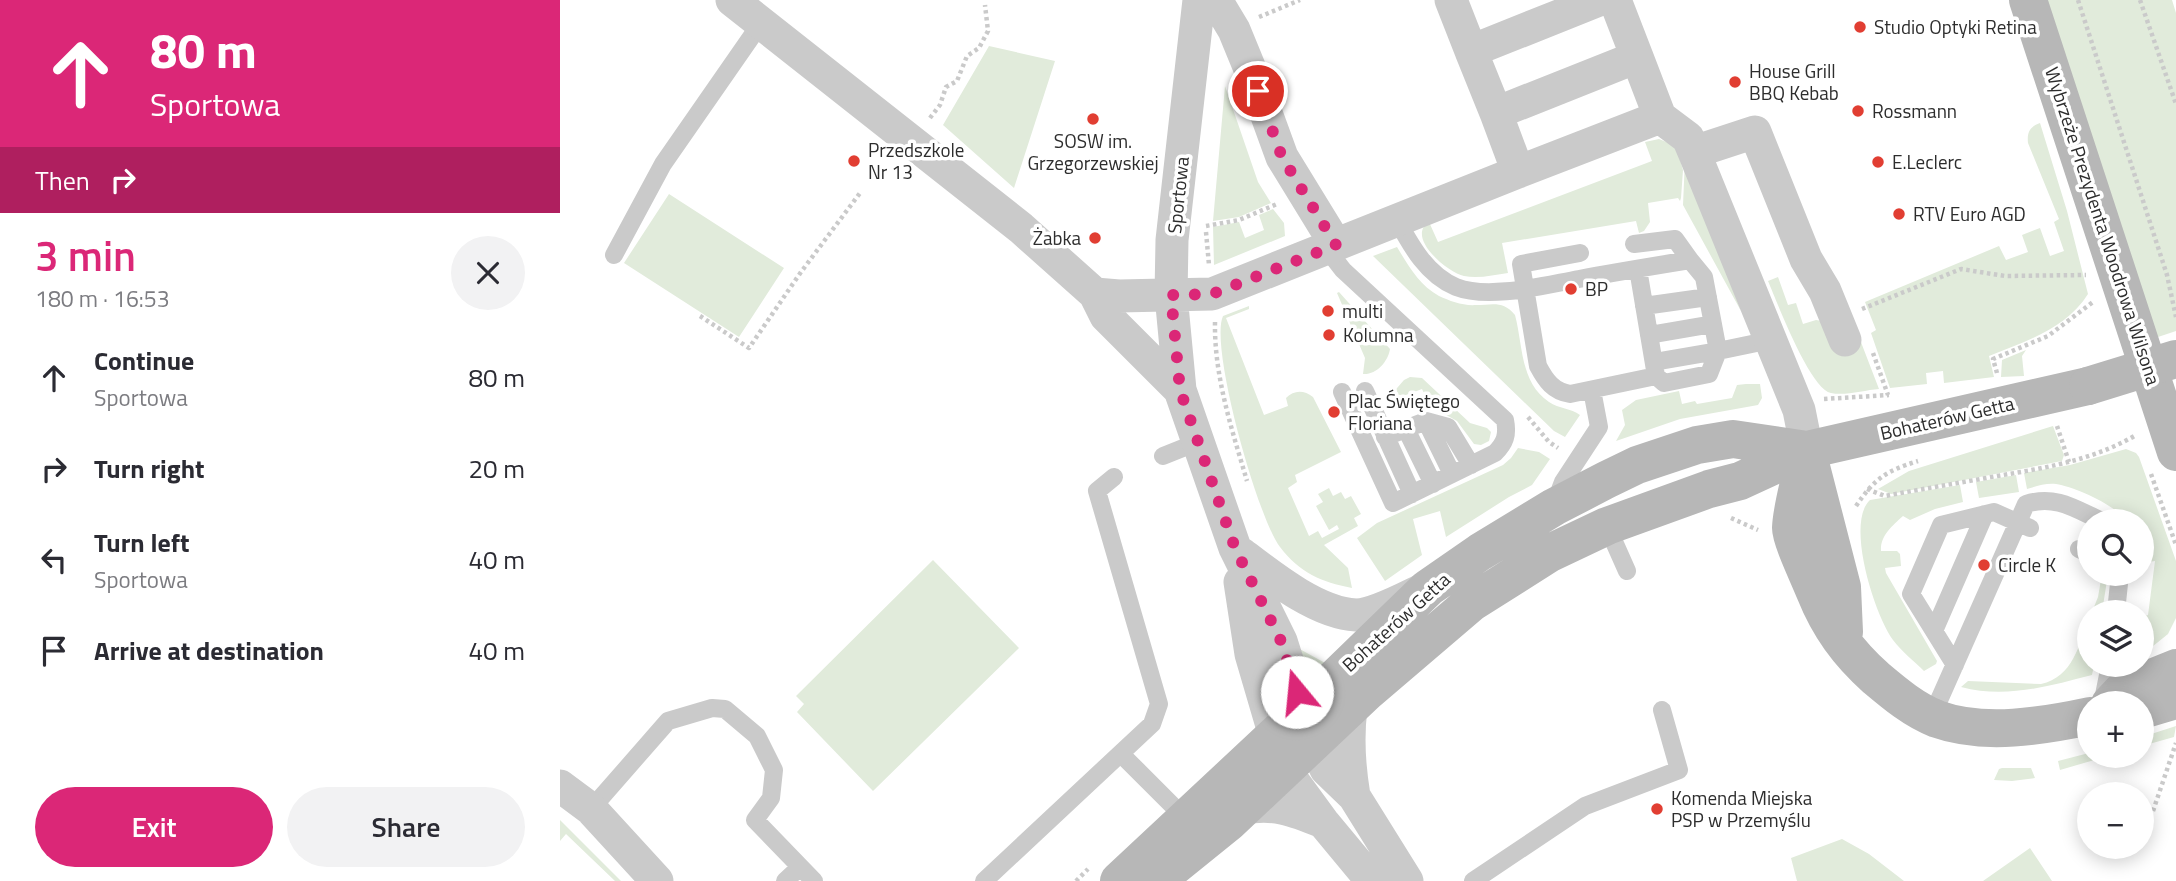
<!DOCTYPE html>
<meta charset="utf-8">
<style>
body{margin:0;font-family:"Titillium Web",sans-serif;background:#f2f2f3;color:#2b2b33;height:100vh;display:flex;flex-direction:column;font-size:26px;white-space:nowrap}
*{box-sizing:border-box;margin:0}
p{font-size:23px;color:#7c7c81}
.icon{flex:none;width:38px;height:38px;fill:none;stroke:currentColor;stroke-width:2;stroke-linecap:round;stroke-linejoin:round}
.map{position:relative;flex:1;overflow:hidden}
.details{display:flex;flex-direction:column;background:#fff;width:560px}
.details>*{flex:none}
.hud{background:#db2777;color:#fff;overflow:hidden}
.tools{position:absolute;left:1517px;top:509px;display:grid;gap:14px}
.tools a{display:grid;place-items:center;width:77px;height:77px;border-radius:50%;background:#fff;box-shadow:0 4px 18px #0003;font-size:35px}
.pin{position:absolute;display:grid;place-items:center;width:60px;height:60px;color:#fff;margin:-30px;border:4px solid #fff;border-radius:50%;box-shadow:0 2px 7px #0007}
.me{position:absolute;width:77px;margin:-38px;rotate:343deg;stroke-linejoin:round;filter:drop-shadow(0 0 5px #0008)}
.turn{display:flex;align-items:center;gap:24px;height:147px;padding:0 35px;font-size:32px}
.turn .icon{width:91px;height:91px;stroke-width:2.5}
.turn b{display:block;font-size:49px;line-height:60px}
.then{display:flex;align-items:center;height:66px;padding:0 35px;background:#0003;gap:14px;font-size:26px}
.round{display:grid;place-items:center;flex:none;width:74px;height:74px;border-radius:37px;background:#f2f2f3}
.headline{display:flex;align-items:center;justify-content:space-between;height:119px;padding:0 35px}
h1{font-size:42px;font-weight:600;line-height:52px;color:#db2777}
.cta{display:flex;gap:14px;margin-top:auto;padding:14px 35px}
.cta a{flex:1;height:80px;border-radius:42px;background:#db2777;color:#fff;font-size:28px;font-weight:600;line-height:80px;text-align:center}
.cta a+a{background:#f2f2f3;color:#2b2b33}
ul{padding:0;list-style:none}
li{display:flex;align-items:center;gap:21px;height:91px;padding:0 35px}
li div{flex:1}
li b{display:block;font-size:26px}
li em{font-style:normal}
main{display:flex;flex:1;min-height:0}
.map>svg:first-child{display:block}
.green{fill:#e1ebdb}
.lines{fill:none;stroke-linecap:round;stroke-linejoin:round}
.path{stroke:#cacaca;stroke-width:4.5;stroke-dasharray:3.5 3.5;stroke-linecap:butt}
.lane{stroke:#cacaca;stroke-width:18}
.street{stroke:#cacaca;stroke-width:33}
.secondary{stroke:#b7b7b7;stroke-width:38}
.secondary-bridge{stroke:#b7b7b7;stroke-width:38}
.route{stroke:#db2777;stroke-width:12;stroke-dasharray:0 21.6}
.poi-dot{fill:#e13e32;stroke:#fff;stroke-width:2.5}
.labels{text-anchor:middle;stroke-width:7;stroke-linejoin:round;paint-order:stroke}
.poi-label{font-size:19px;fill:#2d2d2d;stroke:#fff;text-anchor:start}
.street-label{font-size:19px;fill:#2d2d2d;stroke:#fff}
</style>
<main>
<section class="details">
<div class="hud">
<div class="turn"><svg class="icon" aria-label="ahead" viewBox="0 0 24 24"><path d="M12 20V5M6 11l6-6 6 6"/></svg><div><b>80 m</b>Sportowa</div></div>
<div class="then">Then<svg class="icon" aria-label="right" viewBox="0 0 24 24"><path d="M7 20v-9h11M14 6l5 5-5 5"/></svg></div>
</div>
<div class="headline"><div><h1>3 min</h1><p>180 m · 16:53</p></div><a class="round"><svg class="icon" aria-label="close" viewBox="0 0 24 24"><path d="M6 6l12 12M18 6L6 18"/></svg></a></div>
<ul>
<li><svg class="icon" aria-label="ahead" viewBox="0 0 24 24"><path d="M12 20V5M6 11l6-6 6 6"/></svg><div><b>Continue</b><p>Sportowa</p></div><em>80 m</em></li>
<li><svg class="icon" aria-label="right" viewBox="0 0 24 24"><path d="M7 20v-9h11M14 6l5 5-5 5"/></svg><div><b>Turn right</b></div><em>20 m</em></li>
<li><svg class="icon" aria-label="left" viewBox="0 0 24 24"><path d="M17 20v-9H6M10 6l-5 5 5 5"/></svg><div><b>Turn left</b><p>Sportowa</p></div><em>40 m</em></li>
<li><svg class="icon" aria-label="arrive" viewBox="0 0 24 24"><path d="M6 21V4h12l-3 4 3 4H6"/></svg><div><b>Arrive at destination</b></div><em>40 m</em></li>
</ul>
<div class="cta"><a>Exit</a><a>Share</a></div>
</section>
<div class="map">
<svg width="1616" height="881" viewBox="0 0 1616 881">
<rect width="100%" height="100%" fill="#fff"/>
<path class="green" d="M1485 0H1612L1616 13V331L1595 338Z
M429 46 495 61 454 188 383 125Z
M665 86 698 182 711 203 679 217 653 221Z
M1480 123 1507 211 1528 294C1506 329 1466 341 1429 356L1434 377 1384 383 1383 371 1366 373 1367 384 1330 388 1311 333 1316 330 1305 302 1439 246 1446 260 1468 252 1462 235 1480 228 1490 256 1504 251 1494 222 1499 219 1468 143C1467 133 1469 127 1480 123Z
M1099 139 1116 146 1123 170 1121 198 1120 201 1118 198 1088 203 1090 222 1084 231 1079 233 1076 221 942 243 948 273C934 275 918 279 904 276 888 273 845 237 869 222L878 242 1092 161 1085 142Z
M1125 159 1181 311 1123 205Z
M109 194 224 268 179 337 64 263Z
M713 209 724 223 725 236 654 265 653 227 679 222 685 238 704 230 699 215Z
M837 247C848 265 859 285 879 296 890 301 903 306 916 305 932 305 943 300 955 315 963 345 960 383 989 402 999 409 1011 408 1020 415L1005 437 994 431 813 256Z
M1218 277 1228 305 1236 303 1243 324 1256 320 1262 321 1299 337 1319 389C1305 390 1285 396 1271 393 1250 389 1217 302 1208 281Z
M779 292 830 349C828 362 816 375 803 374L805 358 777 293Z
M689 306V309L666 318 704 415 728 406 726 398C734 390 744 390 753 397L781 452 735 475 737 482 728 488 749 536 758 531 762 538 779 529 777 525 769 530 756 506 763 502 758 494 769 488 773 496 781 492 785 499 791 496 801 514 794 518 798 526 764 545 788 568 792 588C761 582 740 573 720 547 698 519 649 346 663 316Z
M1466 350 1462 356 1464 376 1441 377 1442 360Z
M850 377 862 378 910 423 927 428 931 432 929 441 921 445 914 444 897 421 870 406 862 389 833 400 831 395 844 380Z
M1186 384H1200L1202 398 1198 405 1120 419 1056 441 1065 425 1062 410 1076 400 1119 391 1122 404 1135 401 1137 404 1172 398 1177 385Z
M1493 426 1504 455 1502 461 1331 494 1318 489 1349 471Z
M958 448 979 452 990 459 972 485 949 497 886 537 880 511 853 519 862 555 825 581 797 538 817 523 943 465 951 458Z
M1566 449 1576 453 1579 457 1616 561V618L1608 634 1582 655V617L1588 615 1595 561 1582 563V545L1591 541 1585 524 1566 521C1556 505 1515 487 1496 484 1486 483 1477 486 1467 489L1464 473 1510 465Z
M1456 475 1459 492 1419 498 1416 482Z
M1400 485 1403 502 1375 509 1350 520 1343 516C1332 526 1320 536 1321 551H1337L1340 554 1341 566 1325 568 1326 573 1377 661 1376 664 1364 671C1354 661 1341 651 1333 640 1315 616 1285 523 1310 500Z
M373 560 459 648 313 791 237 712 244 704 236 696Z
M1542 574H1548L1542 612H1532L1538 597Z
M1529 618 1530 665H1534L1532 675C1489 686 1446 699 1401 687L1408 681 1481 684C1513 677 1519 645 1529 618Z
M736 647 767 664 748 681Z
M1616 726 1614 737 1582 746V737Z
M1529 753 1530 756H1548L1500 770 1498 761Z
M1442 768H1471L1475 778 1452 781 1434 780 1439 769Z
M0 820 61 881H55L6 834 0 841Z
M1282 839 1309 854 1344 881H1237L1231 858Z
M1470 848 1492 881H1423Z"/>
<g class="lines">
<path class="path" d="M1518 0 1607 275 1616 317
M1580 0 1616 104
M699 17 740 0
M370 118 380 105 386 87 397 81 407 56 419 48 428 31 425 5
M646 226 679 220 717 204
M646 232 649 265
M1302 309 1401 269 1445 276 1526 275
M140 316 189 348 241 272 300 193
M655 322C654 376 672 430 687 481
M1313 353 1328 395
M1437 373 1433 359 1488 336 1533 302
M1264 399 1329 395
M968 417 989 442 998 448
M1497 426 1509 462
M1591 474 1616 545
M1307 489 1325 496C1362 489 1399 483 1437 476 1485 468 1534 460 1576 435
M1296 506C1315 478 1326 471 1358 461
M1171 518 1198 530
M1593 811 1616 743
M516 881 528 869"/>
<path class="lane" d="M837 220C851 246 867 275 896 287 929 300 985 285 1019 279 1056 272 1093 266 1130 260L1144 277 1158 351 1211 340
M1074 244 1115 239 1130 260
M766 248 783 270 945 420C948 435 945 443 935 453L833 503 782 392
M1020 253 961 264 978 366C986 381 993 391 1010 394L1096 376 1078 269
M54 255 103 164 201 23
M1084 306 1148 297
M1089 335 1153 324
M1094 362 1158 351
M1096 376 1104 383 1149 374 1158 351
M805 391 852 494
M866 421 892 474
M846 429 873 484
M825 437 866 421 888 427 911 465
M603 456 638 442
M995 503 1003 482 1039 427 1032 390
M1047 526 1067 571
M1519 549 1530 554
M1556 612 1560 574
M1374 631 1425 514
M1395 665 1351 594 1381 525 1434 512 1470 528
M1543 700 1550 665
M1372 716 1466 504C1496 494 1517 510 1544 522
M562 755 627 820
M31 809 108 721 152 708 165 709 197 736 214 770 211 798 195 820 254 881
M225 881 240 867
M424 881 592 724 599 704 537 491 554 477
M913 881 1025 806 1119 770 1102 710"/>
<path class="street" d="M172 0 461 228 535 294 546 316 620 390 675 548 721 641 753 743 766 769 794 796 847 881
M891 0 911 51 1039 0
M639 1 659 5 674 30 690 69 722 157 776 245
M911 51 936 113 1077 57 1055 0
M936 113 958 172 1100 117 1077 57
M1100 117 1128 138 1134 152 1239 410 1247 450
M1134 152 1195 132 1246 259 1265 291 1285 340
M535 294 559 296 652 294 958 172
M620 390 611 295 612 240 639 0
M682 554C712 577 757 613 796 615 814 615 845 598 862 590
M680 582 691 654 725 770 763 822 812 881
M791 708C787 739 789 766 794 796
M0 786 31 809 97 881
M682 809C712 801 736 811 763 822"/>
<path class="secondary" d="M1468 0 1616 452
M1247 450C1242 473 1232 505 1231 528 1231 540 1250 579 1255 592 1269 627 1288 653 1316 678 1335 694 1354 710 1377 719 1424 736 1483 726 1530 716
M1249 459 1282 587 1284 632
M1550 704 1564 689 1616 668
M1582 710 1616 700
M559 881 742 710 868 588 920 552 994 507 1046 480 1077 465 1137 445 1173 439 1247 450
M596 881 669 822 808 691 911 603 990 553 1047 526 1149 489 1180 481 1247 450 1528 386"/>
<path class="secondary-bridge" d="M1528 386 1616 359"/>
</g>
<g class="lines">
<path class="route" d="M698 91 722 157 776 245 652 294 611 295 620 390 675 548 721 641 737 692"/>
</g>
<g class="poi-dot">
<circle cx="1300" cy="27" r="7"/>
<circle cx="1175" cy="82" r="7"/>
<circle cx="1298" cy="111" r="7"/>
<circle cx="533" cy="119" r="7"/>
<circle cx="294" cy="161" r="7"/>
<circle cx="1318" cy="162" r="7"/>
<circle cx="1339" cy="214" r="7"/>
<circle cx="535" cy="238" r="7"/>
<circle cx="1011" cy="289" r="7"/>
<circle cx="768" cy="311" r="7"/>
<circle cx="769" cy="335" r="7"/>
<circle cx="774" cy="412" r="7"/>
<circle cx="1424" cy="565" r="7"/>
<circle cx="1097" cy="809" r="7"/>
</g>
<g class="labels">
<g class="poi-label">
<text x="1314" y="34">Studio Optyki Retina</text>
<text x="1189" y="78">House Grill<tspan x="1189" dy="22">BBQ Kebab</tspan></text>
<text x="1312" y="118">Rossmann</text>
<text x="533" y="148" text-anchor="middle">SOSW im.<tspan x="533" dy="22">Grzegorzewskiej</tspan></text>
<text x="308" y="157">Przedszkole<tspan x="308" dy="22">Nr 13</tspan></text>
<text x="1332" y="169">E.Leclerc</text>
<text x="1353" y="221">RTV Euro AGD</text>
<text x="521" y="245" text-anchor="end">Żabka</text>
<text x="1025" y="296">BP</text>
<text x="782" y="318">multi</text>
<text x="783" y="342">Kolumna</text>
<text x="788" y="408">Plac Świętego<tspan x="788" dy="22">Floriana</tspan></text>
<text x="1438" y="572">Circle K</text>
<text x="1111" y="805">Komenda Miejska<tspan x="1111" dy="22">PSP w Przemyślu</tspan></text>
</g>
<g class="street-label">
<text transform="translate(618 195) rotate(-84)" y="7">Sportowa</text>
<text transform="translate(1543 226) rotate(72)" y="7">Wybrzeże Prezydenta Woodrowa Wilsona</text>
<text transform="translate(1387 418) rotate(-13)" y="7">Bohaterów Getta</text>
<text transform="translate(836 622) rotate(-42)" y="7">Bohaterów Getta</text>
</g>
</g>
</svg>
<div class="tools">
<a><svg class="icon" aria-label="search" viewBox="0 0 24 24"><circle cx="10" cy="10" r="6"/><path d="M15 15l6 6"/></svg></a>
<a><svg class="icon" aria-label="layers" viewBox="0 0 24 24"><path d="M12 4l9 5-9 5-9-5zM3 14l9 5 9-5"/></svg></a>
<a>+</a>
<a>−</a>
</div>
<div class="pin" style="left:698px;top:91px;background:#d93025"><svg class="icon" aria-label="arrive" viewBox="0 0 24 24"><path d="M6 21V4h12l-3 4 3 4H6"/></svg></div>
<svg class="me" style="left:737px;top:692px" viewBox="-20 -20 40 40"><circle r="19" fill="#fff"/><path d="M0-13L10 11 0 6-10 11z" fill="#db2777"/></svg>
</div>
</main>
